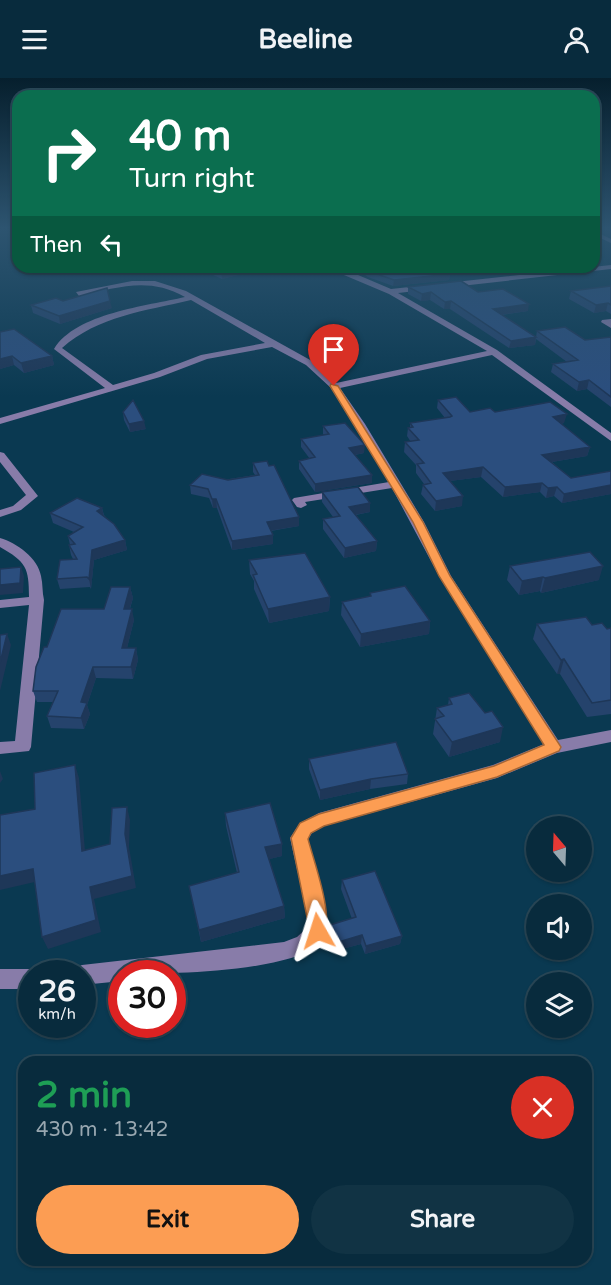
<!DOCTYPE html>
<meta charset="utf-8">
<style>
body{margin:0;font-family:"Varela Round",sans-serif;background:#134;color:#f1f3f6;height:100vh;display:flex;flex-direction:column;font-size:22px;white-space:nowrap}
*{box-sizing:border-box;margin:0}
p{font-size:20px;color:#98a7b0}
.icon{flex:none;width:33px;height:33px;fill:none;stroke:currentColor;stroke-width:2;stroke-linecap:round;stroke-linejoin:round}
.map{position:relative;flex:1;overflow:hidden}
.details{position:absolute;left:18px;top:978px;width:574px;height:210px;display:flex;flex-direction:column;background:#082b3d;border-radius:18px;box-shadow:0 2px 4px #0004,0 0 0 2px #294757}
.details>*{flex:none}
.guide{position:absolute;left:12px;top:12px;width:588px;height:183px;border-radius:18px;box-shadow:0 2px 4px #0004,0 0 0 2px #294757;background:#0b6e4f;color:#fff;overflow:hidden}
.needle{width:39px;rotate:341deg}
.fabs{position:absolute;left:526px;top:738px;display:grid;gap:12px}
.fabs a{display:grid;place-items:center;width:66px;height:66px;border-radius:50%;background:#082b3d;box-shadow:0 2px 4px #0004,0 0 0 2px #294757;font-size:30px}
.speed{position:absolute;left:18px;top:882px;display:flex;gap:12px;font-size:30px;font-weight:700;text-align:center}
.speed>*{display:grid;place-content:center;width:78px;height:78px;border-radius:50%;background:#082b3d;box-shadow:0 2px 4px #0004,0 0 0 2px #294757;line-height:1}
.speed small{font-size:15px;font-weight:400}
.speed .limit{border:9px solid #d22;background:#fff;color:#111}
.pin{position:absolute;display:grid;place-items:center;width:51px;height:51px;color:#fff;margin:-62px -26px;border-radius:50% 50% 50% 0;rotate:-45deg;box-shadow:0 0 6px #0007}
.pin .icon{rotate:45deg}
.me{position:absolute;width:66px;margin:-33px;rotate:354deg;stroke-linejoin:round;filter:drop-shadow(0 0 4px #0008)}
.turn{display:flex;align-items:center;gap:21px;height:126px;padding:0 18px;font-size:27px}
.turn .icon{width:78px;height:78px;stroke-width:2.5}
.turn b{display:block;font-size:42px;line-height:51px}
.then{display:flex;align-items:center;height:57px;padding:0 18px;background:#0003;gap:12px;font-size:22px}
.round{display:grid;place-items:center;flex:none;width:63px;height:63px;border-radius:32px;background:#134}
.head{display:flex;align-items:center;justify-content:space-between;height:102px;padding:0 18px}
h1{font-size:36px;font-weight:700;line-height:45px;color:#1e9e55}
.cta{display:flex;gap:12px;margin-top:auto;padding:12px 18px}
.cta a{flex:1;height:69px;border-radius:36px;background:#fc9d53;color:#111;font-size:24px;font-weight:700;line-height:69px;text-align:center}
.cta a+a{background:#134;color:#f1f3f6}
header{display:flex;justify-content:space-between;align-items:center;height:78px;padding:0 18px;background:#082b3d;font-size:27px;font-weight:700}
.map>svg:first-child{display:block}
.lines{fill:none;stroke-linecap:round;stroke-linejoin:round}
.minor{fill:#887ca9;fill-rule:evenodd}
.wall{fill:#25436c}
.shaded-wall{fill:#1e3758}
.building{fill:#2b4e7e;stroke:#1e3758;stroke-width:1.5}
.route{fill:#fc9d53;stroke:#a46636;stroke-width:1.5}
</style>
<header><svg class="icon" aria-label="menu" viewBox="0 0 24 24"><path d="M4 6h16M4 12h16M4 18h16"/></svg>Beeline<svg class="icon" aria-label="person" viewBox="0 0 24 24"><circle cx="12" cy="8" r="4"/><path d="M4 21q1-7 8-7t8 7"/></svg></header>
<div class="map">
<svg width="611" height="1207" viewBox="0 0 611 1207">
<rect width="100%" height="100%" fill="#0a3951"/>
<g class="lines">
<path class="minor" d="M594 153 611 161V165L594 157Z
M611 187V191L398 215 497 272 611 355V363L492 277 340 310 365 346 424 444 451 498 558 662 611 652V664L557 675 497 700 324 748 312 755 308 761C313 780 332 840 327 856 312 896 159 896 122 896V903L82 907V896H72L75 890 82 887 284 864 297 859 308 849 307 836 290 760 300 745 319 735 493 687 544 666 439 498 392 410 305 424 307 427 301 430 297 429 292 422 294 420 389 404 331 310 306 287 272 269 207 281 160 299 0 346V340L105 310 54 271C76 235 147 228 185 219 148 198 117 210 79 218L76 214 132 203H155L186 213 312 283 336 305 487 273 389 216 325 189H335L351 194 391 211ZM191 222 265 265 201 277 154 295 113 307 62 270C98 238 145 233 191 222Z
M611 241V250L601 244 602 242Z
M0 374 4 375 38 418 21 432 0 439V432L13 428 26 417 0 384Z
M0 460C17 465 38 480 41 498 43 506 42 514 44 522L31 669 29 673 0 676V664L15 663 29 527 0 530V522L29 519C29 489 26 484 0 469Z
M0 891H32L40 896H32V911H0Z"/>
</g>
<path class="wall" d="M594 150H611V154L604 151Z
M205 189H254V193L222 201 211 196Z
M306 189H327V192L317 195Z
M358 189H407L450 196 449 202 393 208 368 199 358 192Z
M611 208V236L606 233 594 235 569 221 571 213Z
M408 209 478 214 528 233 502 237 536 259 537 253 585 262 611 259V329L587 311 577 313 551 294 553 286 567 284 536 261 535 267 509 270 450 231H444L430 222 421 223 408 216Z
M63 223 112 230 60 246 33 235 31 227Z
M0 254 52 278 54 287 24 295 14 287 0 291Z
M438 322 470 334H495L564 345 561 346 590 369 587 378 552 384 571 400 611 393V416L562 425 554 418 546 420 540 414 503 419 481 399 450 403 462 428 435 433 421 416 423 407 424 406 416 395V387L404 374 405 364H411L407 358 408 350 410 349V345L445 340 437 330Z
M123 334 146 351 130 354 124 342Z
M323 348 364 375 355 377 372 405 315 414 299 391V383L310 381 301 369V361L324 357 323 356Z
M253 385 299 448 271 453 273 466 232 472 217 430H213L209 420 191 416 190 407 255 397 253 394Z
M322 414 370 425V434L356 437 377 463 376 473 344 480 323 451V441L333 439 322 424Z
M102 430 104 437 125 462 127 472 94 482 91 511 90 509 60 511 57 501 73 481 71 477 69 467H70L68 458 74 454 53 445 50 435Z
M249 482 330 519 329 533 269 545 254 511V503L250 496Z
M510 488 599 502 541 515 540 513 519 517 507 502Z
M130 509 133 520 130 531 134 542 127 570H136L138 582 133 601 96 600 87 627 90 636 84 651 51 650 47 638 53 624H37L33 613 47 569 104 531Z
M370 515 430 543 429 556 360 569 341 537 342 524 370 518Z
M537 546 592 547 607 551 611 550V636L587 639 560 596H557L533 561Z
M449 620 500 664 449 679 433 656 437 630 448 627Z
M309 681 408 696 407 706 370 711 320 722 309 691Z
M225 735 282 766V778L269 781 284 828 285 840 201 864 189 808 237 795 226 748Z
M342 802 402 858 400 866 365 876 361 866 331 874 326 860 327 851 352 841 341 811Z"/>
<path class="shaded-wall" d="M234 189H254V193L222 201 221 192Z
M317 189H327V192L317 195Z
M450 196 449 202 393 208 394 202Z
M431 214 430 222 421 223 422 216Z
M110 223 112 230 60 246 59 238Z
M451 223 450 231H444L445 224Z
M608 225 606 233 594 235 596 227Z
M529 226 528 233 492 238 493 231Z
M536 259 535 267 509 270 511 263Z
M12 278 14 287 0 291V281Z
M52 278 54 287 24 295 21 285Z
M589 302 587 311 577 313 579 304Z
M567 336 564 345 550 348 553 339Z
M144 343 146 351 130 354 129 346Z
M365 367 364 375 349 378V370Z
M590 369 587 378 540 386 542 377Z
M483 389 481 399 442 404 443 395Z
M372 397V405L315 414V406Z
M542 405 540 414 503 419 505 409Z
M611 407V416L562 425 564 416Z
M557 409 554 418 546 420 548 410Z
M463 418 462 428 435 433 436 423Z
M212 421H216L217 430H213Z
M370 425V434L348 438 349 429Z
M102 430 104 439 97 433Z
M299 439V448L268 453 267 444Z
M273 457V466L232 472V463Z
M125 462 127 472 94 482 91 511 89 501 92 472Z
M377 463 376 473 344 480 345 470Z
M603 488 599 502 541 515 545 500Z
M21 489 24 498 23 515 0 517V507Z
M543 499 540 513 519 517 522 503Z
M130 509 133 520 126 542 124 531Z
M330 519 329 533 269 545 268 531Z
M132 531 134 542 124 582 122 570Z
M430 543 429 556 360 569 361 556Z
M7 556 11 567 0 613V585Z
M136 570 138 582 133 601 131 589Z
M564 581 560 596H557L561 582Z
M93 589 96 600 87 627 90 636 84 651 81 640V624Z
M503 649 500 664 449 679 452 664Z
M75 687 79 700 86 785 82 773Z
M0 693 3 701 0 705Z
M371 701 370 711 320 722V712Z
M127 729 130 742 129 769 136 810 94 821 101 854 48 871 42 859 125 756Z
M282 766V778L266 782 265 769Z
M33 791 39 803 0 812V798Z
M284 828 285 840 201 864 199 852Z
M362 857 361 866 331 874 332 866Z
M402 858 400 866 365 876 366 868Z"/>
<path class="building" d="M215 189H234L221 192Z
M363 189H439L450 196 394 202 368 193Z
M461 203 478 214 503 211 529 226 493 231 536 259 511 263 451 223 445 224 431 214 422 216 408 209Z
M611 208V227L608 225 596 227 571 213Z
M107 210 110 223 59 238 31 227 56 220 63 223Z
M565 249 585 262 611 259V319L589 302 579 304 553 286 578 282 537 253Z
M14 251 52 278 21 285 12 278 0 281V254Z
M456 319 470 334 490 330 495 334 550 324 567 336 553 339 590 369 542 377 571 400 611 393V407L564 416 557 409 548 410 542 405 505 409 483 389 443 395 463 418 436 423 423 407 431 405 417 386 424 385 405 364 419 362 408 350 413 349 410 345 450 339 452 338 438 322Z
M133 322 144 343 129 346 123 334Z
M345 345 365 367 349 370 372 397 315 406 299 383 315 379 301 361 329 356 323 348Z
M267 383 269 388 274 387 299 439 267 444 273 457 232 463 216 421H212L208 411 190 407 202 396 228 402 259 397 253 385Z
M358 409 370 425 349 429 377 463 345 470 323 441 340 438 322 414Z
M77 420 102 430 97 433 114 446 125 462 92 472 89 501 87 499 57 501 60 482 77 481 69 467 75 466 68 458 83 449 50 435Z
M590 474 603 488 545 500 543 499 522 503 510 488Z
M305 475 330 519 268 531 253 497 257 496 249 482Z
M21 489 20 505 0 507V491Z
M405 508 430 543 361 556 342 524 371 518 370 515Z
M111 509H130L124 531H132L122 570H136L131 589H93L81 624 87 625 81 640 47 638 58 613H33L36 589 44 569H47L61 531H104Z
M586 539 592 547 602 545 607 551 611 550V622L592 625 564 581 561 582 537 546Z
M7 556 0 585V557Z
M469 615 485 635 492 633 503 649 452 664 435 641 444 638 437 630 452 626 449 620Z
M396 664 408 696 371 701 320 712 309 681Z
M75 687 82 773 110 766 112 730 127 729 125 756 132 798 90 809 96 842 42 859 33 791 0 798V737L35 731 34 695Z
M270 725 282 766 265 769 284 828 199 852 189 808 239 794 225 735Z
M375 793 402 858 366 868 362 857 332 866 327 851 330 847 356 839 342 802Z"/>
<linearGradient id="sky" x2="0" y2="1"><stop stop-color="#061f2d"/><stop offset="0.47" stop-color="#2d5470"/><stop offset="1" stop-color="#2d5470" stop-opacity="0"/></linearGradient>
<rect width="611" height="319" fill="url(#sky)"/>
<path class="route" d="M331 306 338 308 423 444 450 498 561 669 559 673 497 699 324 748 311 755 308 761C314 784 334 838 324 859L318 862 311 859 291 760 300 745 319 736 494 688 544 667 439 498 413 444 330 308Z"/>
</svg>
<div class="fabs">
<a><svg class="needle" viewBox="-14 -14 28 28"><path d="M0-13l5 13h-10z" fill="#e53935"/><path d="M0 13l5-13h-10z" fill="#98a7b0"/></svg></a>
<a><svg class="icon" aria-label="sound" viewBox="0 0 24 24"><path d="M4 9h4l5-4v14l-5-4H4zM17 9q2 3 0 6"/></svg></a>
<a><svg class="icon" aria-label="layers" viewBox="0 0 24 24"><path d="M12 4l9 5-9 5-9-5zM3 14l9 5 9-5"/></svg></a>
</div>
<div class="speed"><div>26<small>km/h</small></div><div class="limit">30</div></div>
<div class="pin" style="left:334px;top:308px;background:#d93025"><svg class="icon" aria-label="arrive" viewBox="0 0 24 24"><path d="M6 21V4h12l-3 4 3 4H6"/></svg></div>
<svg class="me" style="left:318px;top:853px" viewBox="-20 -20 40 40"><path d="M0-17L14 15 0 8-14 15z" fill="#fc9d53" stroke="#fff" stroke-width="4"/></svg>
<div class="guide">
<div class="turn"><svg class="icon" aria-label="right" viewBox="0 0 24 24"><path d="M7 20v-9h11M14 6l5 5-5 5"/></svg><div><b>40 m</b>Turn right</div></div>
<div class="then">Then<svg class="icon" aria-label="left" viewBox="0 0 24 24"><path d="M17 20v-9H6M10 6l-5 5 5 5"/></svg></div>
</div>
<section class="details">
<div class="head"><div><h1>2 min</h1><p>430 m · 13:42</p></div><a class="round" style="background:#d93025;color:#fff"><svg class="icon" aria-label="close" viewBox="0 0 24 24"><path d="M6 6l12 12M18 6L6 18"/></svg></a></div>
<div class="cta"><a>Exit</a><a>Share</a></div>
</section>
</div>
